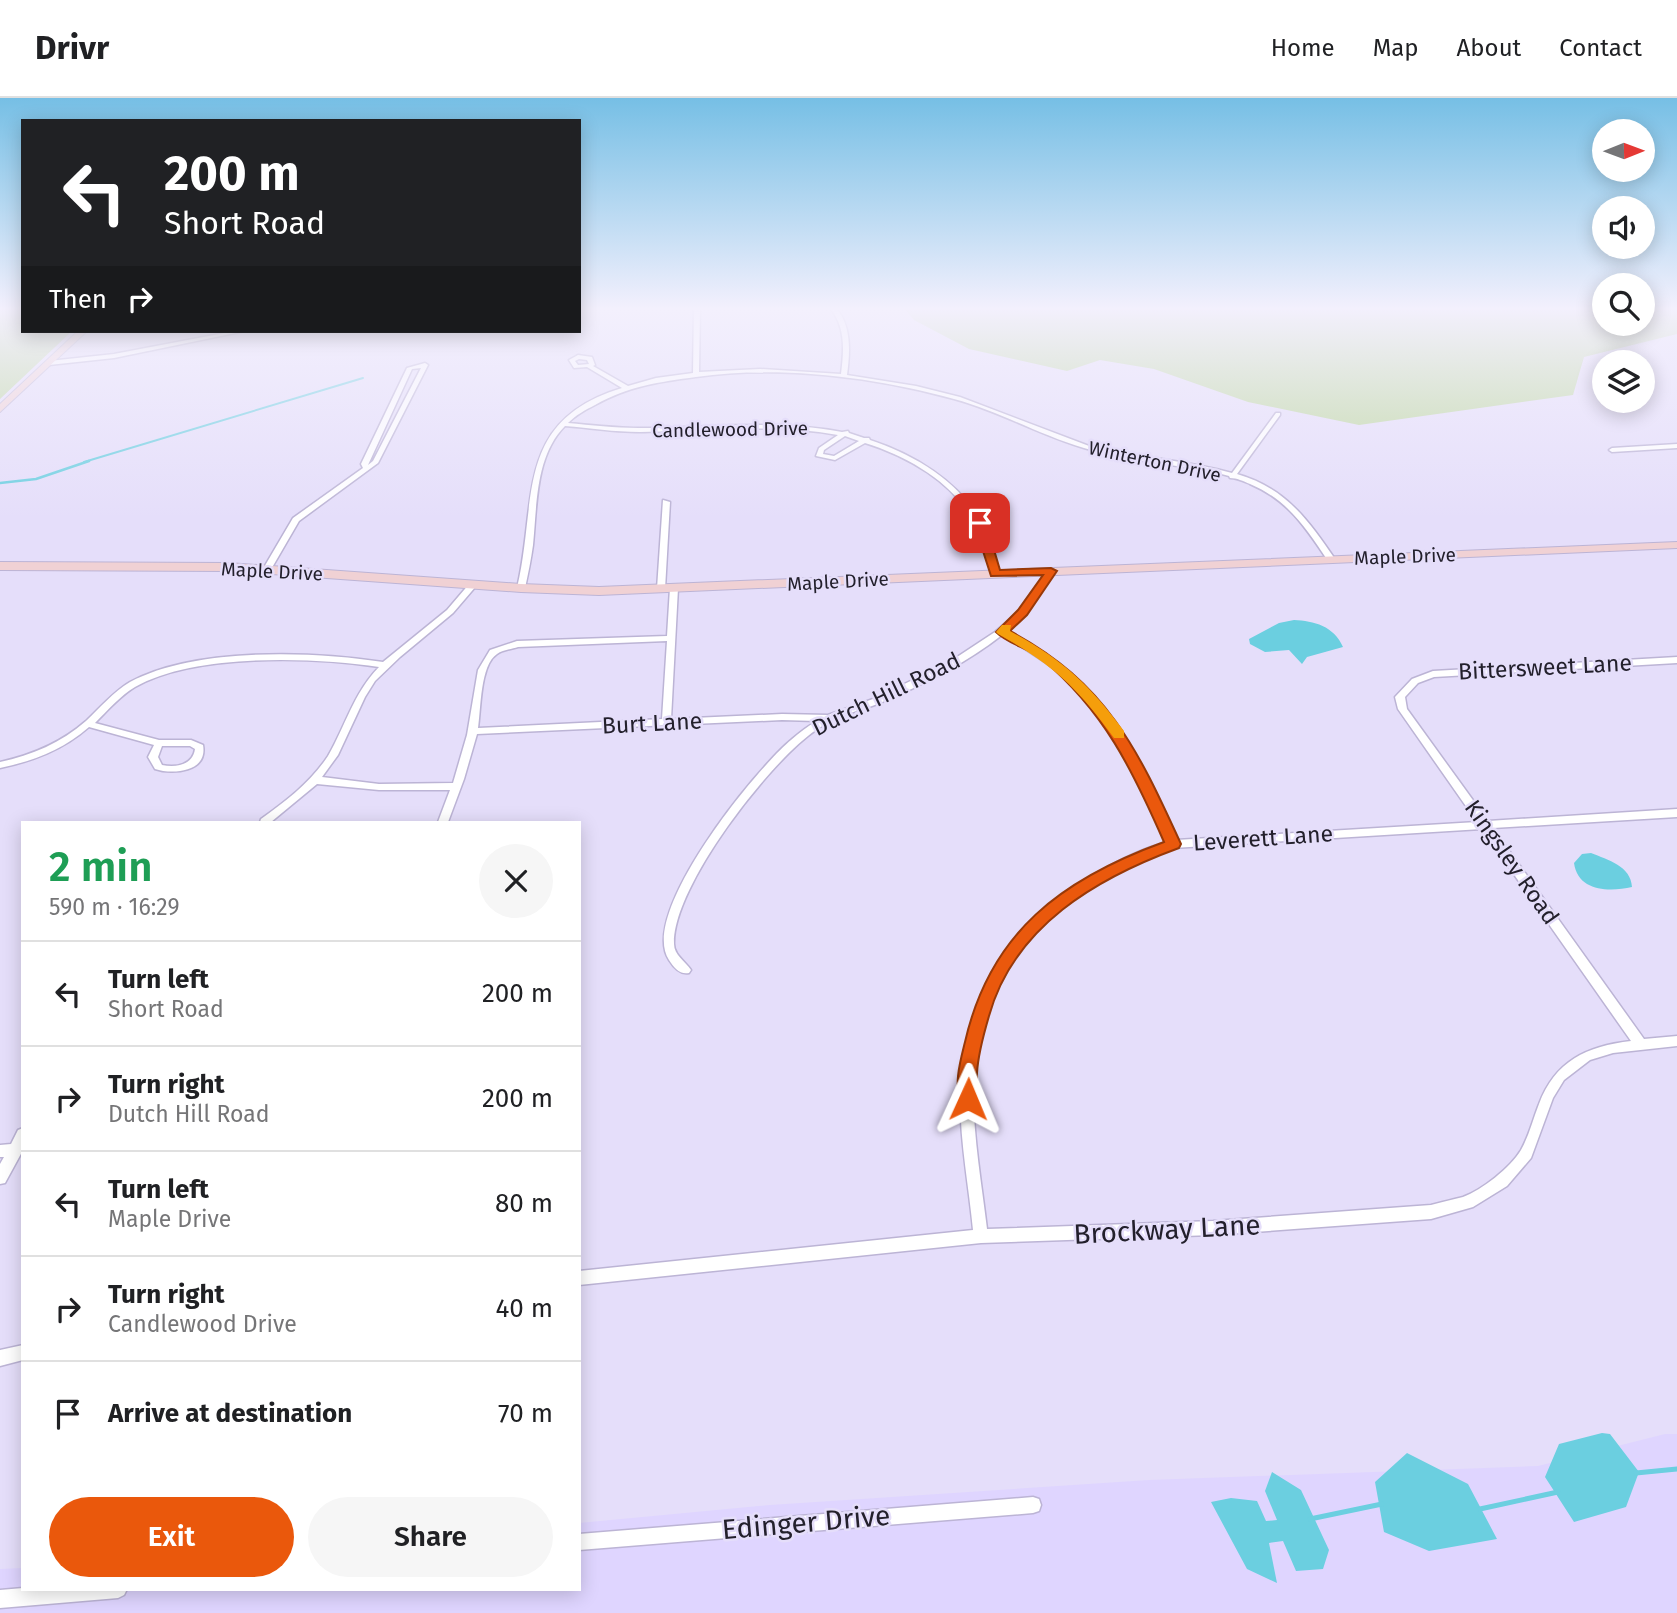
<!DOCTYPE html>
<meta charset="utf-8">
<style>
body{margin:0;font-family:"Fira Sans",sans-serif;background:#f6f6f6;color:#202124;height:100vh;display:flex;flex-direction:column;font-size:26px;white-space:nowrap}
*{box-sizing:border-box;margin:0}
p{font-size:23px;color:#757577}
.icon{flex:none;width:38px;height:38px;fill:none;stroke:currentColor;stroke-width:2;stroke-linecap:round;stroke-linejoin:round}
.map{position:relative;flex:1;overflow:hidden}
.panel{position:absolute;left:21px;top:723px;width:560px;height:770px;display:flex;flex-direction:column;background:#fff;border-radius:0px;box-shadow:0 4px 18px #0003}
.panel>*{flex:none}
.top-card{position:absolute;left:21px;top:21px;width:560px;height:214px;border-radius:0px;box-shadow:0 4px 18px #0003;background:#202124;color:#fff;overflow:hidden}
.needle{width:46px;rotate:89deg}
.tools{position:absolute;left:1592px;top:21px;display:grid;gap:14px}
.tools a{display:grid;place-items:center;width:63px;height:63px;border-radius:50%;background:#fff;box-shadow:0 4px 18px #0003;font-size:35px}
.pin{position:absolute;display:grid;place-items:center;width:60px;height:60px;color:#fff;margin:-30px;border-radius:14px;box-shadow:0 4px 10px #0006}
.me{position:absolute;width:77px;margin:-38px;rotate:1deg;stroke-linejoin:round;filter:drop-shadow(0 0 5px #0008)}
.turn{display:flex;align-items:center;gap:24px;height:147px;padding:0 28px;font-size:32px}
.turn .icon{width:91px;height:91px;stroke-width:2.5}
.turn b{display:block;font-size:49px;line-height:60px}
.then{display:flex;align-items:center;height:66px;padding:0 28px;background:#0003;gap:14px;font-size:26px}
.round{display:grid;place-items:center;flex:none;width:74px;height:74px;border-radius:37px;background:#f6f6f6}
.summary{display:flex;align-items:center;justify-content:space-between;height:119px;padding:0 28px}
h1{font-size:42px;font-weight:600;line-height:52px;color:#1e9e55}
.primary-button{display:flex;gap:14px;margin-top:auto;padding:14px 28px}
.primary-button a{flex:1;height:80px;border-radius:42px;background:#ea580c;color:#fff;font-size:28px;font-weight:600;line-height:80px;text-align:center}
.primary-button a+a{background:#f6f6f6;color:#202124}
ul{padding:0;list-style:none}
li{display:flex;align-items:center;gap:21px;height:105px;padding:0 28px;border-top:2px solid #e0e0e0}
li div{flex:1}
li b{display:block;font-size:26px}
li em{font-style:normal}
header{display:flex;align-items:center;gap:42px;box-sizing:border-box;height:98px;padding:0 35px;background:#fff;border-bottom:2px solid #e0e0e0}
header strong{font-size:33px}
nav{display:flex;gap:38px;margin-inline-start:auto;font-size:24px}
.map>svg:first-child{display:block}
.built{fill:#dfd5ff}
.green{fill:#bed7a1}
.water{fill:#6bcfe0}
.lines{fill:none;stroke-linecap:round;stroke-linejoin:round}
.stream-far2{stroke:#6bcfe0;stroke-width:2}
.stream-far1{stroke:#6bcfe0;stroke-width:2.5}
.stream{stroke:#6bcfe0;stroke-width:5}
.street-casing{stroke:#bcb4d5;stroke-width:3}
.secondary-casing{stroke:#bcb4d5;stroke-width:2}
.street{fill:#fff;fill-rule:evenodd}
.secondary{fill:#f0d1d4;fill-rule:evenodd}
.route{fill:#ea580c;stroke:#983908;stroke-width:2}
.slow{fill:#f59e0b}
.labels{text-anchor:middle;stroke-width:5;stroke-linejoin:round;paint-order:stroke}
.far-street-label{font-size:19px;fill:#23202c;stroke:#e5defa}
.street-label{font-size:23px;fill:#23202c;stroke:#e5defa}
.near-street-label{font-size:28px;fill:#23202c;stroke:#e5defa}
</style>
<header>
<strong>Drivr</strong>
<nav><a>Home</a><a>Map</a><a>About</a><a>Contact</a></nav>
</header>
<div class="map">
<svg width="1677" height="1515" viewBox="0 0 1677 1515">
<rect width="100%" height="100%" fill="#e5defa"/>
<path class="built" d="M1665 1336H1677V1515H0V1471L23 1470V1491H579V1425L770 1407 1149 1382 1538 1368Z"/>
<path class="green" d="M0 209H23V233H72L0 301Z
M903 209H1605V226H1643V209H1677V236L1584 259 1573 297 1359 327 1248 304 1154 271 1100 262 1067 273 969 251 914 222Z"/>
<path class="water" d="M1294 522C1314 523 1334 528 1343 549L1307 559 1302 566 1289 552 1265 554 1250 546 1249 541 1279 525Z
M1591 755C1608 762 1631 768 1632 789 1610 794 1578 794 1574 765L1582 756Z
M1602 1335 1610 1336 1639 1374 1626 1409 1574 1424 1545 1379 1559 1346Z
M1407 1355 1468 1386 1497 1441 1429 1453 1384 1434 1375 1384Z
M1272 1374 1301 1392 1329 1452 1323 1471 1296 1473 1283 1443 1269 1445 1277 1485 1247 1471 1211 1404 1231 1400 1257 1403 1266 1423 1277 1422 1265 1393Z"/>
<g class="lines">
<path class="stream-far2" d="M84 364 363 280"/>
<path class="stream-far1" d="M0 385 36 381 89 363"/>
<path class="stream" d="M1636 1375 1677 1371
M1480 1411 1558 1394
M1310 1421 1382 1406"/>
<g class="street-casing">
<path id="street" d="M694 209H700L699 274 760 271 841 276C844 252 846 228 829 209H835C852 227 850 254 847 277L916 288 960 299 1089 348C1136 359 1185 362 1232 375L1276 315H1280V317L1237 376C1286 390 1308 422 1335 461L1334 463H1328C1306 430 1288 402 1250 386 1243 383 1237 380 1230 380L1229 378 1214 374C1171 366 1126 363 1084 350 1039 337 999 313 954 301 874 279 779 267 696 279 659 284 629 288 595 307 585 312 576 317 568 325 591 327 615 330 638 330 709 330 772 321 842 334L848 333 849 335 864 340H869L870 342C913 356 959 383 981 424 990 441 994 458 999 476L998 478H995L991 476C987 458 982 440 974 424 953 384 907 358 865 345L835 362 816 358 819 350 838 337C772 325 706 333 640 334 614 334 590 330 565 328 535 358 537 408 533 447 531 462 528 476 525 490L524 492H518L517 490C538 402 513 323 622 290L587 269 574 270 569 262 578 257 592 259 595 267 593 268 628 288 656 280 693 275ZM579 261 587 262 589 266 578 267 575 263ZM845 338 859 343 834 358 823 356 824 352Z
M235 233H245L114 260 49 267 46 265 49 263 114 256Z
M425 265 428 267 378 365 299 423 270 473H264L263 471 293 420 363 370 361 366 407 270ZM421 270 373 363 368 367 412 271Z
M1677 346V350L1612 354 1609 352 1612 350Z
M663 402 670 404 665 491 661 493 657 491Z
M1048 471H1054L1055 473C1041 496 1026 515 1006 533 1028 546 1051 558 1070 575 1121 619 1149 681 1176 742L1477 724 1398 611 1395 599 1412 581 1433 573 1677 559V565L1434 579 1418 585 1405 599 1407 611 1488 723 1677 711V719L1493 730 1644 941 1677 938V948L1613 955 1590 962 1564 982 1553 1000 1531 1060 1507 1088 1473 1109 1431 1121 1213 1137 981 1145 579 1187V1173L973 1132C968 1079 956 1025 962 972 972 885 1020 821 1094 777 1117 763 1141 751 1167 744 1140 683 1113 619 1061 576 1042 561 1022 549 1002 537 965 566 923 587 880 605 859 613 835 618 816 632 770 663 672 789 674 846 674 857 685 863 691 872L689 875C680 877 674 870 669 862 638 816 755 672 791 642 799 635 808 628 817 623L782 622 477 636 464 681 448 724H438L450 692H379L317 686 271 724H260L261 721C286 703 311 684 328 658 346 627 353 596 379 569 312 559 194 555 135 589 120 598 108 612 95 625L159 642H191L203 647C208 674 173 677 155 671L148 659 154 647 89 629C63 652 33 663 0 670V664C32 657 61 645 86 623 100 610 113 594 130 584 195 549 312 553 383 564L447 512 470 485H473L477 487 453 515 400 559 375 583 365 599 338 657 322 679 379 686 453 685 467 637 478 572 490 552 517 543 667 538 670 490 674 488 678 490 671 621 782 616 828 617 873 601 948 565 995 534 1016 516 1033 495ZM667 543 662 621 478 630C481 611 480 567 497 556 502 552 512 551 518 549ZM162 648H190L195 651C193 667 176 670 162 667L158 659ZM1482 731 1631 943C1587 948 1555 963 1539 1006 1533 1021 1529 1038 1521 1052 1510 1070 1482 1092 1463 1099 1452 1102 1441 1104 1431 1107L1213 1123 987 1131C981 1080 971 1028 974 976 980 892 1030 826 1100 783 1123 770 1148 757 1173 750Z
M23 1030V1052L5 1085 0 1086V1066L4 1059H0V1047L11 1046 18 1032Z
M23 1247V1262L0 1268V1252Z
M1033 1399 1039 1401 1041 1407 1039 1413 1033 1415 579 1452V1436Z
M23 1490V1491H127L124 1497 118 1500 0 1510V1492Z"/>
</g>
<g class="secondary-casing">
<path id="secondary" d="M78 233H87L0 314V306Z
M1677 444V450L599 497 521 494 228 473 0 472V464L228 465 521 486 599 489Z"/>
</g>
<use href="#street" class="street"/>
<use href="#secondary" class="secondary"/>
</g>
<linearGradient id="sky" x2="0" y2="1"><stop stop-color="#76bfe5"/><stop offset="0.5" stop-color="#f3f0fd"/><stop offset="1" stop-color="#f3f0fd" stop-opacity="0"/></linearGradient>
<rect width="1677" height="421" fill="url(#sky)"/>
<path class="route" d="M980 421 986 425 1000 472 1051 470 1057 473 1027 517 1010 533C1107 585 1137 650 1181 746L1179 750C1097 780 1014 828 989 918 984 935 978 957 977 975 976 986 980 997 975 1007L968 1010 962 1007C953 988 960 964 965 944 990 834 1062 781 1164 744 1132 671 1104 613 1042 561 1028 550 1008 546 996 534L1018 512 1043 477 991 478 974 425Z"/>
<path class="slow" d="M1002 527H1011L1010 533C1062 561 1089 586 1124 633V640H1114C1077 589 1053 567 998 536L996 534Z"/>
<g class="labels">
<g class="far-street-label">
<text transform="translate(730 331) rotate(-1)" y="7">Candlewood Drive</text>
<text transform="translate(1155 363) rotate(12)" y="7">Winterton Drive</text>
<text transform="translate(1405 458) rotate(-2)" y="7">Maple Drive</text>
<text transform="translate(272 473) rotate(3)" y="7">Maple Drive</text>
<text transform="translate(838 483) rotate(-3)" y="7">Maple Drive</text>
</g>
<g class="street-label">
<text transform="translate(1545 569) rotate(-3)" y="8">Bittersweet Lane</text>
<text transform="translate(886 596) rotate(-26)" y="8">Dutch Hill Road</text>
<text transform="translate(652 625) rotate(-3)" y="8">Burt Lane</text>
<text transform="translate(1263 740) rotate(-4)" y="8">Leverett Lane</text>
<text transform="translate(1512 764) rotate(55)" y="8">Kingsley Road</text>
</g>
<g class="near-street-label">
<text transform="translate(1167 1131) rotate(-3)" y="10">Brockway Lane</text>
<text transform="translate(806 1424) rotate(-5)" y="10">Edinger Drive</text>
</g>
</g>
</svg>
<div class="tools">
<a><svg class="needle" viewBox="-14 -14 28 28"><path d="M0-13l5 13h-10z" fill="#e53935"/><path d="M0 13l5-13h-10z" fill="#757577"/></svg></a>
<a><svg class="icon" aria-label="sound" viewBox="0 0 24 24"><path d="M4 9h4l5-4v14l-5-4H4zM17 9q2 3 0 6"/></svg></a>
<a><svg class="icon" aria-label="search" viewBox="0 0 24 24"><circle cx="10" cy="10" r="6"/><path d="M15 15l6 6"/></svg></a>
<a><svg class="icon" aria-label="layers" viewBox="0 0 24 24"><path d="M12 4l9 5-9 5-9-5zM3 14l9 5 9-5"/></svg></a>
</div>
<div class="pin" style="left:980px;top:425px;background:#d93025"><svg class="icon" aria-label="arrive" viewBox="0 0 24 24"><path d="M6 21V4h12l-3 4 3 4H6"/></svg></div>
<svg class="me" style="left:968px;top:1001px" viewBox="-20 -20 40 40"><path d="M0-17L14 15 0 8-14 15z" fill="#ea580c" stroke="#fff" stroke-width="4"/></svg>
<div class="top-card">
<div class="turn"><svg class="icon" aria-label="left" viewBox="0 0 24 24"><path d="M17 20v-9H6M10 6l-5 5 5 5"/></svg><div><b>200 m</b>Short Road</div></div>
<div class="then">Then<svg class="icon" aria-label="right" viewBox="0 0 24 24"><path d="M7 20v-9h11M14 6l5 5-5 5"/></svg></div>
</div>
<section class="panel">
<div class="summary"><div><h1>2 min</h1><p>590 m · 16:29</p></div><a class="round"><svg class="icon" aria-label="close" viewBox="0 0 24 24"><path d="M6 6l12 12M18 6L6 18"/></svg></a></div>
<ul>
<li><svg class="icon" aria-label="left" viewBox="0 0 24 24"><path d="M17 20v-9H6M10 6l-5 5 5 5"/></svg><div><b>Turn left</b><p>Short Road</p></div><em>200 m</em></li>
<li><svg class="icon" aria-label="right" viewBox="0 0 24 24"><path d="M7 20v-9h11M14 6l5 5-5 5"/></svg><div><b>Turn right</b><p>Dutch Hill Road</p></div><em>200 m</em></li>
<li><svg class="icon" aria-label="left" viewBox="0 0 24 24"><path d="M17 20v-9H6M10 6l-5 5 5 5"/></svg><div><b>Turn left</b><p>Maple Drive</p></div><em>80 m</em></li>
<li><svg class="icon" aria-label="right" viewBox="0 0 24 24"><path d="M7 20v-9h11M14 6l5 5-5 5"/></svg><div><b>Turn right</b><p>Candlewood Drive</p></div><em>40 m</em></li>
<li><svg class="icon" aria-label="arrive" viewBox="0 0 24 24"><path d="M6 21V4h12l-3 4 3 4H6"/></svg><div><b>Arrive at destination</b></div><em>70 m</em></li>
</ul>
<div class="primary-button"><a>Exit</a><a>Share</a></div>
</section>
</div>
